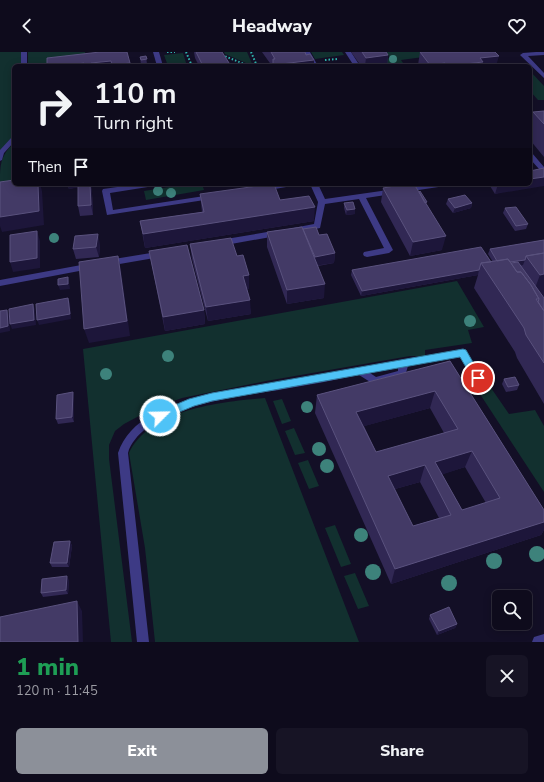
<!DOCTYPE html>
<meta charset="utf-8">
<style>
body{margin:0;font-family:"Nunito Sans",sans-serif;background:#171425;color:#f1f3f6;height:100vh;display:flex;flex-direction:column;font-size:15px;white-space:nowrap}
*{box-sizing:border-box;margin:0}
p{font-size:13px;color:#9b9ba3}
.icon{flex:none;width:22px;height:22px;fill:none;stroke:currentColor;stroke-width:2;stroke-linecap:round;stroke-linejoin:round}
.map{position:relative;height:590px;overflow:hidden}
.panel{display:flex;flex-direction:column;background:#0e0b1c;flex:1}
.panel>*{flex:none}
.top-card{position:absolute;left:12px;top:12px;width:520px;height:122px;border-radius:6px;box-shadow:0 2px 10px #0003,0 0 0 1px #2e2b3b;background:#0e0b1c;color:#f1f3f6;overflow:hidden}
.buttons{position:absolute;left:492px;top:538px;display:grid;gap:8px}
.buttons a{display:grid;place-items:center;width:40px;height:40px;border-radius:6px;background:#0e0b1c;box-shadow:0 2px 10px #0003,0 0 0 1px #2e2b3b;font-size:20px}
.pin{position:absolute;display:grid;place-items:center;width:34px;height:34px;color:#fff;margin:-17px;border:2px solid #fff;border-radius:50%;box-shadow:0 1px 4px #0007}
.me{position:absolute;width:44px;margin:-22px;rotate:67deg;stroke-linejoin:round;filter:drop-shadow(0 0 3px #0008)}
.turn{display:flex;align-items:center;gap:14px;height:84px;padding:0 16px;font-size:18px}
.turn .icon{width:52px;height:52px;stroke-width:2.5}
.turn b{display:block;font-size:28px;line-height:34px}
.then{display:flex;align-items:center;height:38px;padding:0 16px;background:#0003;gap:8px;font-size:15px}
.round{display:grid;place-items:center;flex:none;width:42px;height:42px;border-radius:6px;background:#171425}
.headline{display:flex;align-items:center;justify-content:space-between;height:68px;padding:0 16px}
h1{font-size:24px;font-weight:800;line-height:30px;color:#1e9e55}
.button{display:flex;gap:8px;margin-top:auto;padding:8px 16px}
.button a{flex:1;height:46px;border-radius:6px;background:#8c9099;color:#fff;font-size:16px;font-weight:800;line-height:46px;text-align:center}
.button a+a{background:#171425;color:#f1f3f6}
header{display:flex;justify-content:space-between;align-items:center;height:52px;padding:0 16px;background:#0e0b1c;font-size:18px;font-weight:800}
.map>svg:first-child{display:block}
.green{fill:#12302f}
.lines{fill:none;stroke-linecap:round;stroke-linejoin:round}
.path{stroke:#2fb8b0;stroke-width:2;stroke-dasharray:1.5 2;stroke-linecap:butt}
.service{fill:#3d3a85;fill-rule:evenodd}
.tertiary{fill:#3d3a85;fill-rule:evenodd}
.tree{fill:#3d827b}
.wall{fill:#312854;fill-rule:evenodd}
.shaded-wall{fill:#1d163a}
.building{fill:#433a66;stroke:#5a527e;fill-rule:evenodd}
.route{fill:#4fc3f7;stroke:#337fa1}
</style>
<header><svg class="icon" aria-label="back" viewBox="0 0 24 24"><path d="M15 5l-7 7 7 7"/></svg>Headway<svg class="icon" aria-label="heart" viewBox="0 0 24 24"><path d="M12 20l-8-8c-3-5 5-10 8-4 3-6 11-1 8 4z"/></svg></header>
<div class="map">
<svg width="544" height="590" viewBox="0 0 544 590">
<rect width="100%" height="100%" fill="#130f26"/>
<path class="green" d="M0 0H24V14H14V86L0 107Z
M28 0H85L86 11 59 14H28Z
M224 0H247L253 14 225 2Z
M311 0H342L344 3 315 7Z
M386 0H454V1L401 8 405 14H389L384 7 390 6Z
M183 1 187 14H168L164 3Z
M530 19 544 34V48H538L530 39Z
M14 91V130L0 132C0 113 0 104 14 91Z
M188 132H202L204 138 146 148 144 139Z
M457 229 484 275 468 278 472 291 425 298V304H410L266 329 182 346 154 356 124 372 115 379 109 393V407L132 590H111L83 297Z
M489 333 509 362 535 358 544 374V440L476 336Z
M265 346 359 590H155L145 496 129 401C150 357 221 350 265 346Z
M282 347 291 369 282 372 273 349Z
M294 376 305 401 295 403 285 379Z
M308 408 319 434 309 437 298 411Z
M335 473 351 512 341 515 325 476Z
M355 521 369 554 358 557 344 524Z"/>
<g class="lines">
<path class="path" d="M167 0H175
M186 0 192 14
M251 0 257 14
M222 3 249 14
M325 8 338 7"/>
<path class="service" d="M21 0H27V14H21Z
M153 0H159L163 14H157Z
M304 0H310L318 14H312Z
M345 0H351L360 14H354Z
M536 0H544V3L528 4 544 21V26L520 3 523 1Z
M14 84V90L4 101 2 108 0 109V98L12 85Z
M530 100 532 101 544 115V119L540 118 530 107Z
M139 132H158L154 134 110 141 113 158 211 143 215 145 211 147 107 163 102 139 103 137Z
M279 132H296L292 134 263 139 259 137 263 135Z
M310 132H318L325 147 430 132H449L445 134 366 146 393 198 389 201 367 205 364 204 363 202 364 200 384 196 359 147 325 152 320 176 291 182 288 181 287 179 288 177 314 172 318 150Z
M279 178 282 179 283 181 282 183 220 194 216 191 220 188Z
M163 199 167 202 166 204 108 214 104 211 108 208Z
M92 211 96 214 95 216 0 234V228Z
M463 298 466 299 481 323 483 326 481 329H475L461 305 408 314 405 324 375 333 359 323C334 328 309 333 284 337 241 345 144 353 128 401L149 590H137L118 401C130 366 166 355 199 345ZM398 316V319L376 325 370 321Z"/>
<path class="tertiary" d="M544 582V590H532L534 585Z"/>
</g>
<g class="tree">
<circle cx="393" cy="7" r="4"/>
<circle cx="158" cy="139" r="5"/>
<circle cx="171" cy="141" r="5"/>
<circle cx="54" cy="186" r="5"/>
<circle cx="470" cy="269" r="6"/>
<circle cx="168" cy="304" r="6"/>
<circle cx="106" cy="322" r="6"/>
<circle cx="307" cy="355" r="6"/>
<circle cx="319" cy="397" r="7"/>
<circle cx="327" cy="414" r="7"/>
<circle cx="361" cy="483" r="7"/>
<circle cx="537" cy="502" r="8"/>
<circle cx="494" cy="509" r="8"/>
<circle cx="373" cy="520" r="8"/>
<circle cx="449" cy="531" r="8"/>
</g>
<path class="wall" d="M194 0H222L231 14H199L195 6Z
M262 0H305L306 3 314 8V14H272Z
M351 0H387L388 3 387 14H361Z
M420 0 496 14H418V13Z
M146 4 147 12 141 13 140 5Z
M533 60H544V105L530 88V71Z
M67 132H106L91 134 92 141 93 163 80 164 78 154V135L69 137Z
M490 132H530L495 142 490 134Z
M383 136 426 152 442 198 410 204 381 150Z
M200 142 280 148 314 169 145 196 140 169 202 160Z
M448 147 472 151 471 156 453 161 446 152Z
M344 151 355 157V162L346 163 344 156Z
M505 156 528 172 526 177 515 179 503 161Z
M303 178 319 183 335 201 334 211 318 214 324 246 287 252 267 195V180Z
M544 188V245H543L544 246V352L517 306 515 300 474 236 478 223 361 244 351 223 352 218 493 210 488 202 490 197Z
M100 192 99 205 76 207 73 197Z
M190 192 237 204 249 237H247L251 262 208 269 192 207Z
M149 199 204 258 205 272 165 279Z
M450 309 544 458V478L541 483 391 532 315 361 317 343ZM430 356 444 381 376 400 364 374ZM465 415 486 451 462 458 442 422ZM420 430 439 466 413 474 395 437Z
M504 327 519 333 517 338 506 340 502 332Z
M74 345V370L58 372 56 367Z
M70 489 72 494 69 515H52L50 511Z
M69 528 68 542 43 545 41 541Z
M430 563 457 572 455 576 437 583 429 567Z"/>
<path class="shaded-wall" d="M380 0H387L386 3H388L387 14H365L366 6Z
M499 4 496 14H451L480 6Z
M314 8V14H273V13Z
M111 9 130 11V14H91V11Z
M84 11 85 14H63Z
M445 11 444 14H430V13Z
M544 125V134L495 142 498 132H530V127Z
M38 132H40L42 139 44 173 2 180 0 174V165Z
M67 132H106L91 134 92 141 93 163 91 153 90 134 69 137Z
M472 151 471 156 453 161 455 156Z
M315 155 314 169 145 196 143 182Z
M355 157V162L346 163 347 158Z
M37 179 40 189V216L13 220 10 210Z
M98 182 100 192 99 205 96 195Z
M446 184 442 198 410 204 413 190Z
M335 201 334 211 314 214 315 205Z
M118 204 121 218 130 284 89 291 84 277Z
M525 208 523 213 508 215 499 212Z
M479 218 478 223 361 244 362 239Z
M544 222V245L533 247 532 244 540 223Z
M249 223V237L243 238V224Z
M68 225 69 230 70 237 60 238 58 233Z
M325 232 324 246 287 252V238Z
M68 246 70 251 71 267 39 273 37 268Z
M250 248 251 262 208 269 206 255Z
M33 252 35 257 36 273 12 277 10 272Z
M7 258 9 263 10 279 0 281V276Z
M204 258 205 272 165 279 163 265Z
M435 339 430 356 354 377 356 360Z
M73 340 74 345V370L72 365Z
M472 399 465 415 432 426 435 410Z
M425 413 420 430 384 440 388 424Z
M544 470V478L541 483 391 532 395 517Z
M70 489 72 494 69 515 67 511Z
M67 524 69 528 68 542 66 538Z
M77 549 82 559 83 590H78Z
M457 572 455 576 437 583 439 579Z"/>
<path class="building" d="M100 0H127L130 11 112 13 111 9 91 11V14H84V11L63 14H47V6Z
M196 0H222L231 14H203Z
M271 0H305L306 3 310 2 314 8 273 13V7H275Z
M362 0H386L388 3 366 6Z
M420 0H495L499 4 480 6 483 10 448 14 445 11 430 13Z
M146 4 147 7 141 8 140 5Z
M544 59V72L533 60Z
M544 116V125L530 127V119Z
M14 128V132H38L39 159 0 165V130Z
M78 132H90L91 153 78 154Z
M272 132H274L280 148 309 144 315 155 143 182 140 169 204 160 200 142Z
M406 132H414L446 184 413 190 383 136Z
M420 139 427 150 425 151 419 140Z
M465 143 472 151 455 156 448 147Z
M353 150 355 157 347 158 344 151Z
M516 155 528 172 516 174 505 156Z
M302 175 325 232 287 238 267 180Z
M316 175 319 183 327 182 335 201 315 205 303 177Z
M37 179V206L10 210V183Z
M98 182 96 195 73 197 75 184Z
M231 186 237 204 243 203 249 223 243 224 250 248 206 255 190 192Z
M544 188V201L526 204 525 208 510 210 508 207 497 209 490 197Z
M187 193 204 258 163 265 149 199Z
M481 195 491 210 481 211 479 218 362 239 352 218Z
M544 201V222L540 223 526 204Z
M118 204 127 269 84 277 79 210Z
M508 207 517 220H521L531 233 539 247H536L544 259V311L526 283 524 276 481 211Z
M518 210 544 246V259L538 250 539 247 531 233 521 220H517L511 211Z
M68 225V232L58 233V227Z
M68 246 70 262 37 268 36 252Z
M33 252 34 268 10 272 9 257Z
M7 258 8 274 0 276V259Z
M450 309 544 458V470L395 517 317 343ZM435 339 458 377 376 400 356 360ZM472 399 500 446 462 458 435 410ZM425 413 451 463 413 474 388 424Z
M515 325 519 333 508 335 504 327Z
M73 340 72 365 56 367 57 343Z
M70 489 67 511H50L54 490Z
M67 524 66 538 41 541 42 527Z
M77 549 78 590H0V565Z
M449 555 457 572 439 579 430 563Z"/>
<path class="route" d="M463 297 466 298 482 326 481 329H474L460 305 212 349 194 354 160 368 155 364 156 361 189 347 212 341Z"/>
</svg>
<div class="buttons">
<a><svg class="icon" aria-label="search" viewBox="0 0 24 24"><circle cx="10" cy="10" r="6"/><path d="M15 15l6 6"/></svg></a>
</div>
<div class="pin" style="left:478px;top:326px;background:#d93025"><svg class="icon" aria-label="arrive" viewBox="0 0 24 24"><path d="M6 21V4h12l-3 4 3 4H6"/></svg></div>
<svg class="me" style="left:160px;top:364px" viewBox="-20 -20 40 40"><circle r="17" fill="#4fc3f7" stroke="#fff" stroke-width="3"/><path d="M0-11L8 9 0 5-8 9z" fill="#fff"/></svg>
<div class="top-card">
<div class="turn"><svg class="icon" aria-label="right" viewBox="0 0 24 24"><path d="M7 20v-9h11M14 6l5 5-5 5"/></svg><div><b>110 m</b>Turn right</div></div>
<div class="then">Then<svg class="icon" aria-label="arrive" viewBox="0 0 24 24"><path d="M6 21V4h12l-3 4 3 4H6"/></svg></div>
</div>
</div>
<section class="panel">
<div class="headline"><div><h1>1 min</h1><p>120 m · 11:45</p></div><a class="round"><svg class="icon" aria-label="close" viewBox="0 0 24 24"><path d="M6 6l12 12M18 6L6 18"/></svg></a></div>
<div class="button"><a>Exit</a><a>Share</a></div>
</section>
